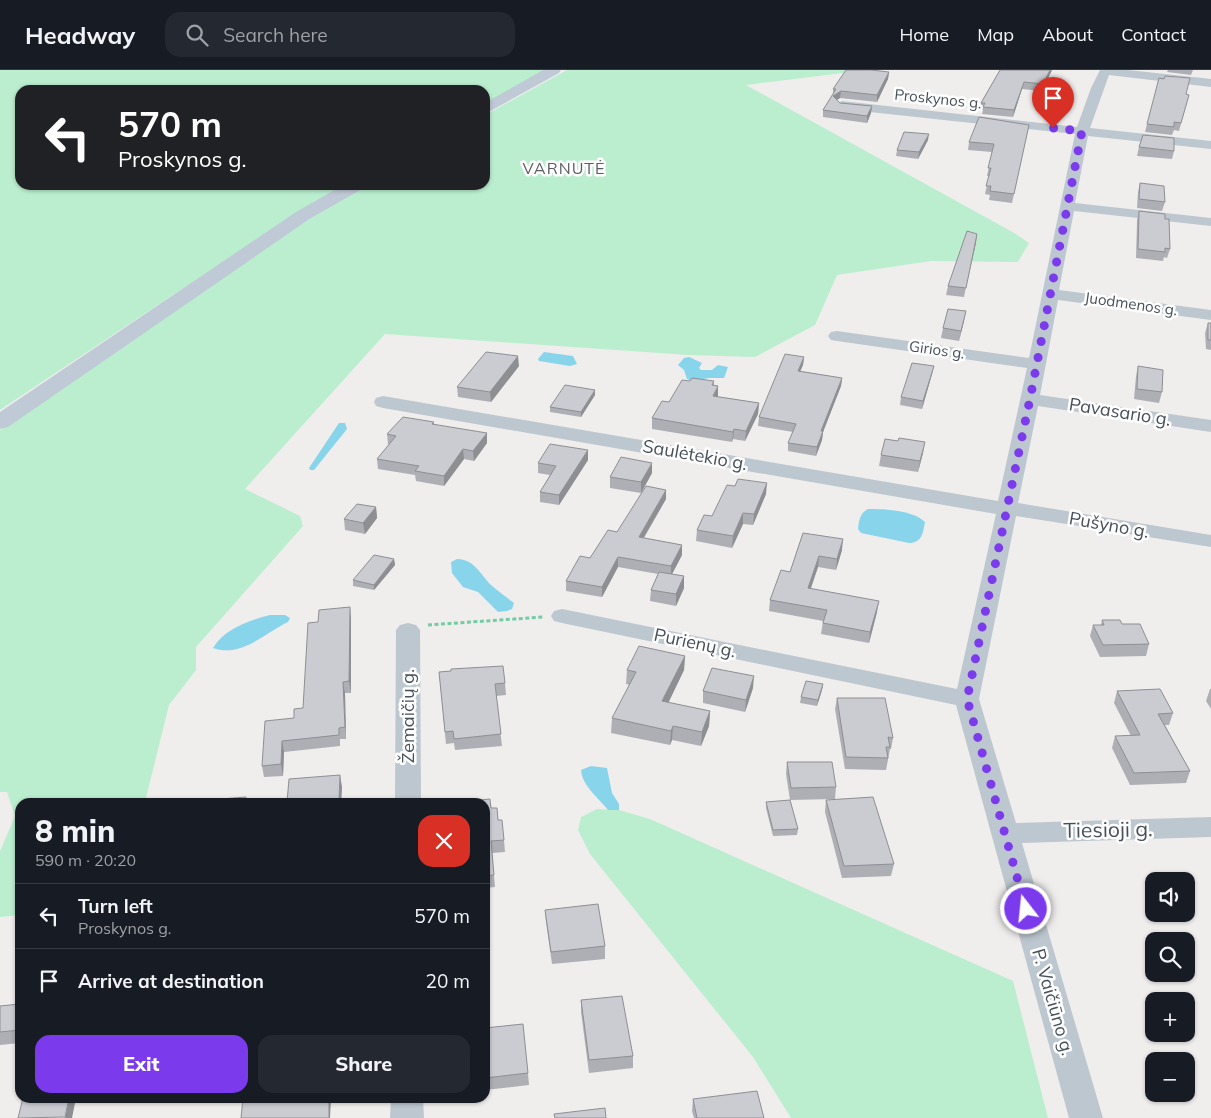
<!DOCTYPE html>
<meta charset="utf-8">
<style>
body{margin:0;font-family:Mulish,sans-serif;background:#242831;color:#f1f3f6;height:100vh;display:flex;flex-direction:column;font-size:19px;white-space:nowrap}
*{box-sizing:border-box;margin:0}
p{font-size:16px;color:#9ea1a6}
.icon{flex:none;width:28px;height:28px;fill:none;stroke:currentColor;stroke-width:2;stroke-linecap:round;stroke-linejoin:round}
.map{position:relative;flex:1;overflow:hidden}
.sheet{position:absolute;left:15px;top:728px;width:475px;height:305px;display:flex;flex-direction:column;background:#171b24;border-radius:15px;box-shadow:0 1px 4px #0004}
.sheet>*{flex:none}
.top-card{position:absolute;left:15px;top:15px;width:475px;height:105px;border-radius:15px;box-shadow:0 1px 4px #0004;background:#202124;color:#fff;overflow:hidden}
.controls{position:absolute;left:1145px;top:802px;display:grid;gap:10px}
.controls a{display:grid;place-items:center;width:50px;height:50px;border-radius:10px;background:#171b24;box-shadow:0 1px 4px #0004;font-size:25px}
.pin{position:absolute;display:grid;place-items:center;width:42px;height:42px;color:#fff;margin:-51px -21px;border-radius:50% 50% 50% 0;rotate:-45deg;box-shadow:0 0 5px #0007}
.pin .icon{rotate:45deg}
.me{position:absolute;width:55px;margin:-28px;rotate:344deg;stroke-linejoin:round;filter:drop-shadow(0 0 4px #0008)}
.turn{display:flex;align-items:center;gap:18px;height:105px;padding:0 20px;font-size:22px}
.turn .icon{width:65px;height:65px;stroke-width:2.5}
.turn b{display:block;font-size:35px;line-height:42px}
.round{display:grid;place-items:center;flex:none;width:52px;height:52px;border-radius:15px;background:#242831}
.summary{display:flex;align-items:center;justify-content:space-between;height:85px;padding:0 20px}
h1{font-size:30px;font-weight:800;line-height:38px}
.primary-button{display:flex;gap:10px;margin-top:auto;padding:10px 20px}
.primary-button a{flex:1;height:58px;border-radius:15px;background:#7c3aed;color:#fff;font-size:20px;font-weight:800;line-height:58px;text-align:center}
.primary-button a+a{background:#242831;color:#f1f3f6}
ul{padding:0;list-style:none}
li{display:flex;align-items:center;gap:15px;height:65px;padding:0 20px;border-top:1px solid #363941}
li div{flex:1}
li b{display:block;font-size:19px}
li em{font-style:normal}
header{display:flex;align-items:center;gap:30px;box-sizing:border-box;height:70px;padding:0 25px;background:#171b24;border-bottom:1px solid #363941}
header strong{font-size:24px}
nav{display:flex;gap:28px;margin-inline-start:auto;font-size:18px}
.search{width:350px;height:45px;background:#242831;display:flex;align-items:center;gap:12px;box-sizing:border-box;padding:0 18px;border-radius:15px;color:#9ea1a6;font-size:19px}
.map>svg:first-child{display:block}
.green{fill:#bbeecf}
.water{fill:#88d4eb}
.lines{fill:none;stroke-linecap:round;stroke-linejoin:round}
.path{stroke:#73cca2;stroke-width:3;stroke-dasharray:4 2.5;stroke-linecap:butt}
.street{fill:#bdc7cf;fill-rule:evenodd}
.secondary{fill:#bfcad6;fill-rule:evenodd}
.wall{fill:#aeafb5}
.shaded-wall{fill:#8d8f93}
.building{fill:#caccd2;stroke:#8d8f93}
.route{stroke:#7c3aed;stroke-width:9;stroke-dasharray:0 16.2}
.labels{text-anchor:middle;stroke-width:5;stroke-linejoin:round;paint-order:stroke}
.far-street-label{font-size:15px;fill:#45505a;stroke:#fff}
.far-quarter-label{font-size:16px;letter-spacing:1px;fill:#5a5d62;stroke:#fff}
.street-label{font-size:18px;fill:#45505a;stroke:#fff}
.near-street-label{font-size:21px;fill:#45505a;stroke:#fff}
</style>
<header>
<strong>Headway</strong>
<div class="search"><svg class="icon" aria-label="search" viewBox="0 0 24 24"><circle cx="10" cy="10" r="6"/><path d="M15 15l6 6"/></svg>Search here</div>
<nav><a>Home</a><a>Map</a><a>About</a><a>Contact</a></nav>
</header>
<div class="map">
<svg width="1211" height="1048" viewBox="0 0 1211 1048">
<rect width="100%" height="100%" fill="#f0eded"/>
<path class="green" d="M0 0H545L485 34V20H20V115H344L302 139 0 340Z
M567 0H867L746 15 1016 164 1029 173 1018 192 931 191 837 205 815 255 755 287 688 285 385 264 245 419 300 446 303 456 196 577V600L169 635 145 732H20V845L0 847V781L15 746 7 722H0V360L293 159 368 115H485V45Z
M597 739 619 740 650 749 1013 911 1048 1048H791L753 987 590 784 578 760 581 747Z"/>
<path class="water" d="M544 282 573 286 577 294 570 296 539 291 538 289Z
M689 287 702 293 699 298 701 300H712L718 295 728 297 724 308H709L692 311 687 309 684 300 678 295 684 288Z
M339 353H345L347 359 314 400H310L309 398Z
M868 439C884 439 913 440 925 452 923 463 922 473 909 473L861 463 858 459C859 450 860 443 868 439Z
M457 489C474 489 480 504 491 515 498 521 506 527 514 533L512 539 507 541 498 542 478 522 463 517 452 503 451 492Z
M270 545H285L290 548 288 552C265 563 241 588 213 578 224 559 250 550 270 545Z
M591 696 607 698 612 723 619 734V740H608C599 728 582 716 581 700Z"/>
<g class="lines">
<path class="path" d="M428 555 543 547"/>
<path class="street" d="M1100 0H1128L1211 9V17L1109 5 1090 58 1211 71V79L1088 66 1075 133 1211 148V156L1074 141 1059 220 1211 240V250L1058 230 1040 325 1211 350V362L1038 336 1018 433 1211 465V477L1016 446 979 629 1016 753 1211 747V767L1022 773 1103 1048H1069L956 635 562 553 554 551 551 546 554 541 562 539 957 619 996 444 383 338 376 336 374 332 376 328 383 326 998 431 1027 298 837 271 831 270 828 266 831 262 837 261 1029 288 1075 64 842 39 836 35 842 31 1077 57 1091 18Z
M408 553 416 555 420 560 421 732H395L396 560 400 555Z
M391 1028H423L424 1048H390Z"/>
<path class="secondary" d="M543 0H561L559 3 485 44V33Z
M343 115H365L362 119 308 150 8 357 0 359V342L296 142Z"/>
</g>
<path class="wall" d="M1000 0H1052L1042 21 1022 19 1013 47 982 44 983 40H980L981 33Z
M1168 0H1193L1191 5 1167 2Z
M889 2 888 9 877 32 840 28 837 30 840 33 872 36 871 43 867 53 823 47V40L833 24V19Z
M1186 24 1189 25 1179 61 1174 60 1172 65 1145 62 1147 54Z
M1029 55 1012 133 989 130 990 125 985 124 989 106H987L992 82 968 80 969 72Z
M928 70 918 89 896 86 897 80Z
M1139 77 1174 81 1172 89 1137 86Z
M1140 113 1165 132 1162 141 1137 138 1138 122Z
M1139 141 1165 149 1170 179 1167 188 1164 187 1163 191 1136 188 1137 150Z
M977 164 964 227 946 225 948 216Z
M964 251 959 271 941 268 943 258Z
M1208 253H1211V280L1206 279 1205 263Z
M804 287 803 295 800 301 842 308 841 316 823 362 822 370 816 386 788 381V373L793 362 758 356 759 347Z
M519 296 491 332 458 327 457 317Z
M934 296 932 304 922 339 900 335 901 327Z
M1138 296 1162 322 1159 333 1134 329 1136 306Z
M690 311H714V315L717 327 759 333 758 344 745 371 733 369 732 372 652 359V348Z
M595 325 581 347 550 342V337Z
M434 352V354L487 373 474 391 464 389 444 416 416 411 415 405 378 399 377 389 389 374H388L387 364Z
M588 380V390L559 435 540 432V422L550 405 538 403V393Z
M923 383 918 402 879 396 881 385Z
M652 403 641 423 610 418V407Z
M766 424 753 455 743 454 732 478 696 471 697 460 712 446Z
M666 429 644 468 682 475V485L672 504 684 506V518L676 536 650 531 651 520 658 504 618 497 602 527 566 521V511L617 462Z
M376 437 377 448 365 464 345 460 344 449Z
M803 463 842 480 836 500 818 497 811 518 877 542 869 573 821 564 823 551 769 541 770 530 790 502Z
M394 489 395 495 374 520 353 516V510Z
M351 548V623H345L346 669H340V676L284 682 283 706 264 707 262 696 294 648 303 638Z
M1102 550 1149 574 1146 586 1100 587 1090 566 1093 555H1101Z
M685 586 684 600 668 633 710 641 709 656 701 676 672 670 670 675 611 663 612 648 630 615 626 614 627 600Z
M439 602 505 613 506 625 496 626 502 676 455 680 454 673 446 674Z
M823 614 822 620 817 636 800 633 801 627Z
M753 618 745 642 703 633V621Z
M1210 619H1211V639L1206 631Z
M1117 621 1173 643 1169 655H1165L1190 701 1186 713 1130 715 1112 678 1115 666H1131L1114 633Z
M837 628 893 668 891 679H890L886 700 845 699 835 639Z
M787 692 836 717 835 729 790 730 786 704Z
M342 717 341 732H287Z
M826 730 894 794 891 806 842 808 825 742Z
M485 732 491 738 498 750 504 770 505 782 492 783 495 817 485 818Z
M766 732 798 759 797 765 773 766 766 738Z
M545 840 605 876V889L552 894 546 852Z
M581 930 633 986V998L589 1003 581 942Z
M20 934V973L0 975V936Z
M485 958 528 1003 529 1015 485 1020Z
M693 1029 764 1048H694L692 1041Z"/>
<path class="shaded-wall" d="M1050 0H1052L1042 21 1043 14Z
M889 2 888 9 877 32V25Z
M1024 12 1022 19 1013 47 1014 40Z
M841 21 840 28 832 33 833 26Z
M872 36 871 43 867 53V46Z
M929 64 928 70 918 89 919 82Z
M977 164 976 173 964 227 966 218Z
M966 241 964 251 959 271 961 261Z
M518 286 519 296 491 332 490 322Z
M804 287 803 295 797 309 798 301Z
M934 296 932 304 922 339 923 331Z
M842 308 841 316 823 362 822 370 816 386 817 377 821 361Z
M718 316V326L712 336 713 326Z
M595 320V325L581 347V342Z
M759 333 758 344 745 371 746 361Z
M734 359 733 369 732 372 733 362Z
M487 363V373L474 391 473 381Z
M925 372 923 383 918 402 920 391Z
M463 379 464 389 444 416V406Z
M588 380V390L559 435V425Z
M652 393V403L641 423V412Z
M767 413 766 424 753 455 754 444Z
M666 420V429L638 477 639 467Z
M376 437 377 448 365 464 363 453Z
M743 443V454L732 478 733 466Z
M843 469 842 480 836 500 837 489Z
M682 475V485L671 506V496Z
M819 486 818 497 807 529 808 518Z
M618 487V497L602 527V517Z
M394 489 395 495 374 520V515Z
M684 506V518L676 536V524Z
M879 531 877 542 869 573 870 562Z
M350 537 351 548V623L349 611Z
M685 586 684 600 662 646V631Z
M754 606 753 618 745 642 746 630Z
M343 612 345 623 346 669 345 657Z
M823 614 822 620 817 636 818 630Z
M710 641 709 656 701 676 702 662Z
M673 656 672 670 670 675 671 661Z
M282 671 284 682 283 706 281 694Z
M340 705 342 717 341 732H339V730Z
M69 1028H76L72 1048H65Z
M329 1028H331L330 1048H329Z"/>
<path class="building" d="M846 0H871L889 2 877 25 841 21 833 26 840 33 872 36 867 46 823 40 836 19H833Z
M1000 0H1050L1043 14 1024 12 1014 40 983 37 985 33H981Z
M1165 6 1190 8 1186 24 1189 25 1181 53 1174 52V57L1147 54 1159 8 1164 9Z
M979 47 1029 55 1014 124 990 121 991 116H986L991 98H988L994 74 969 72Z
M904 62 929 64 919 82 897 80Z
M1143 65 1174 68V81L1139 77Z
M1140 113 1164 116 1165 132 1139 129Z
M1139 141 1165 144V149H1169L1170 179 1165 178V182L1138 179Z
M967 161 977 164 966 218 948 216Z
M948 239 966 241 961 261 943 258Z
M1208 253H1211V270H1208Z
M486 282 518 286 490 322 457 317Z
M785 284 804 287 798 301 842 308 821 361H823L817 377 788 373 796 354 759 347Z
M912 293 934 296 923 331 901 327Z
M1138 296 1163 300 1162 322 1137 319Z
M692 308 714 311 712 315 718 316 713 326 759 333 746 361 734 359 733 362 652 348 662 331 669 332 682 310 690 311Z
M565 315 595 320 581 342 550 337Z
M403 347 434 352 432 354 487 363 473 381 463 379 444 406 415 401 419 396 377 389 396 366 387 364Z
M899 368 925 372 920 391 881 385 885 369 898 371Z
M550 374 588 380 559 425 540 422 556 396 538 393Z
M621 387 652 393 641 412 610 407Z
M738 409 767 413 754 444 743 443 733 466 697 460 704 445 712 446 727 415 735 416Z
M646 416 666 420 639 467 682 475 671 496 618 487 602 517 566 511 580 486 590 488 608 460 617 462Z
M357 434 376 437 363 453 344 449Z
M803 463 843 469 837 489 819 486 808 518 879 531 870 562 823 553 827 540 770 530 781 500 790 502Z
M374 485 394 489 374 515 353 510Z
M659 502 684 506 676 524 651 520Z
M350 537 349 611 343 612 345 657 339 658V665L282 671 281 694 262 696 265 651 294 648V639L303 638 308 553 318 552 319 540Z
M1102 550H1120L1122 554H1140L1149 574 1103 575 1093 555H1104Z
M639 576 685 586 662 631 710 641 702 662 673 656 671 661 612 648 636 602 627 600Z
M503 596 505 613 495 614 501 664 454 669 453 661 445 662 439 602 451 601V599Z
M712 598 754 606 746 630 703 621Z
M806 611 823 614 818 630 801 627Z
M1160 619 1173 643 1158 644 1190 701 1134 703 1115 666 1140 665 1117 621Z
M837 628H885L893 668 888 667 890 677H886L888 688 846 687Z
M787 692H832L836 717 791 718Z
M340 705 339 730H330V732H287L289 709Z
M246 727V732H221V729Z
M873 727 894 794 844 796 826 730Z
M490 729 491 738H497L498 750H502L504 770 491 771 494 805 485 806V732H470V731Z
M790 730 798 759 773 760 766 732Z
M598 834 605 876 551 882 545 840Z
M622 926 633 986 589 990 581 930Z
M20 934V960L0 962V936Z
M523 954 528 1003 485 1008V958Z
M757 1021 764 1048H697L693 1029Z
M23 1028H69L65 1047 18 1048Z
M243 1028H329V1048H241Z
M605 1038 606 1048H555L554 1044Z"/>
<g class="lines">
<path class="route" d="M1026 839 967 629 1030 329 1082 61 1053 58"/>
</g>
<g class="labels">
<g class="far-street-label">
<text transform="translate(938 29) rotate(6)" y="5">Proskynos g.</text>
<text transform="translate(1131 234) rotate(8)" y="5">Juodmenos g.</text>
<text transform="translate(937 280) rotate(8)" y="5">Girios g.</text>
</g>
<g class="far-quarter-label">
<text x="564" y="104">VARNUTĖ</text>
</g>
<g class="street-label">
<text transform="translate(1120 342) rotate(9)" y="6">Pavasario g.</text>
<text transform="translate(695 385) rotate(10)" y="6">Saulėtekio g.</text>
<text transform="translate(1109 455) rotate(10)" y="6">Pušyno g.</text>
<text transform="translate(695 573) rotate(12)" y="6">Purienų g.</text>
<text transform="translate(408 646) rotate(-90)" y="6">Žemaičių g.</text>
<text transform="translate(1053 932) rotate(74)" y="6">P. Vaičiūno g.</text>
</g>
<g class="near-street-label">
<text transform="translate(1108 760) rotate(-1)" y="7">Tiesioji g.</text>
</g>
</g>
</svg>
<div class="controls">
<a><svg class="icon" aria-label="sound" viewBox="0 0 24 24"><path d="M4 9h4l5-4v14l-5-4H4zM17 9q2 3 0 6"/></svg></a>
<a><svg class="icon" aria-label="search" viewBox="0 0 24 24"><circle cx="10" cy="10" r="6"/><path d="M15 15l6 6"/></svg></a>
<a>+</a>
<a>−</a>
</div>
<div class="pin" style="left:1053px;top:58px;background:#d93025"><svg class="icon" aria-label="arrive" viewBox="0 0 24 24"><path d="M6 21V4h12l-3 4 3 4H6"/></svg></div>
<svg class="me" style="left:1026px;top:839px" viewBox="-20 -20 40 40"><circle r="17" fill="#7c3aed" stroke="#fff" stroke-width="3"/><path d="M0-11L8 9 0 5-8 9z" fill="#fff"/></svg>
<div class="top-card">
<div class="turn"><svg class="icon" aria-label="left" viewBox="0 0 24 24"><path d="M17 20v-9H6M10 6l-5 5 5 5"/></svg><div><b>570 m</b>Proskynos g.</div></div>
</div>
<section class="sheet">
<div class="summary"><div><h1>8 min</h1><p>590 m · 20:20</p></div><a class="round" style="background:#d93025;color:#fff"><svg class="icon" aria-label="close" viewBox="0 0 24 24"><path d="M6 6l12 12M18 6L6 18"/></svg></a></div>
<ul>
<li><svg class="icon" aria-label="left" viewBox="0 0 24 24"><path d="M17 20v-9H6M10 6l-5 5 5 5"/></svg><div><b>Turn left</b><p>Proskynos g.</p></div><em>570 m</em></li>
<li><svg class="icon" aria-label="arrive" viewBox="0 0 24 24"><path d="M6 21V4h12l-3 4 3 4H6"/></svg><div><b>Arrive at destination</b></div><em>20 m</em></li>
</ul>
<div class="primary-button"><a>Exit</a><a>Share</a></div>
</section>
</div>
